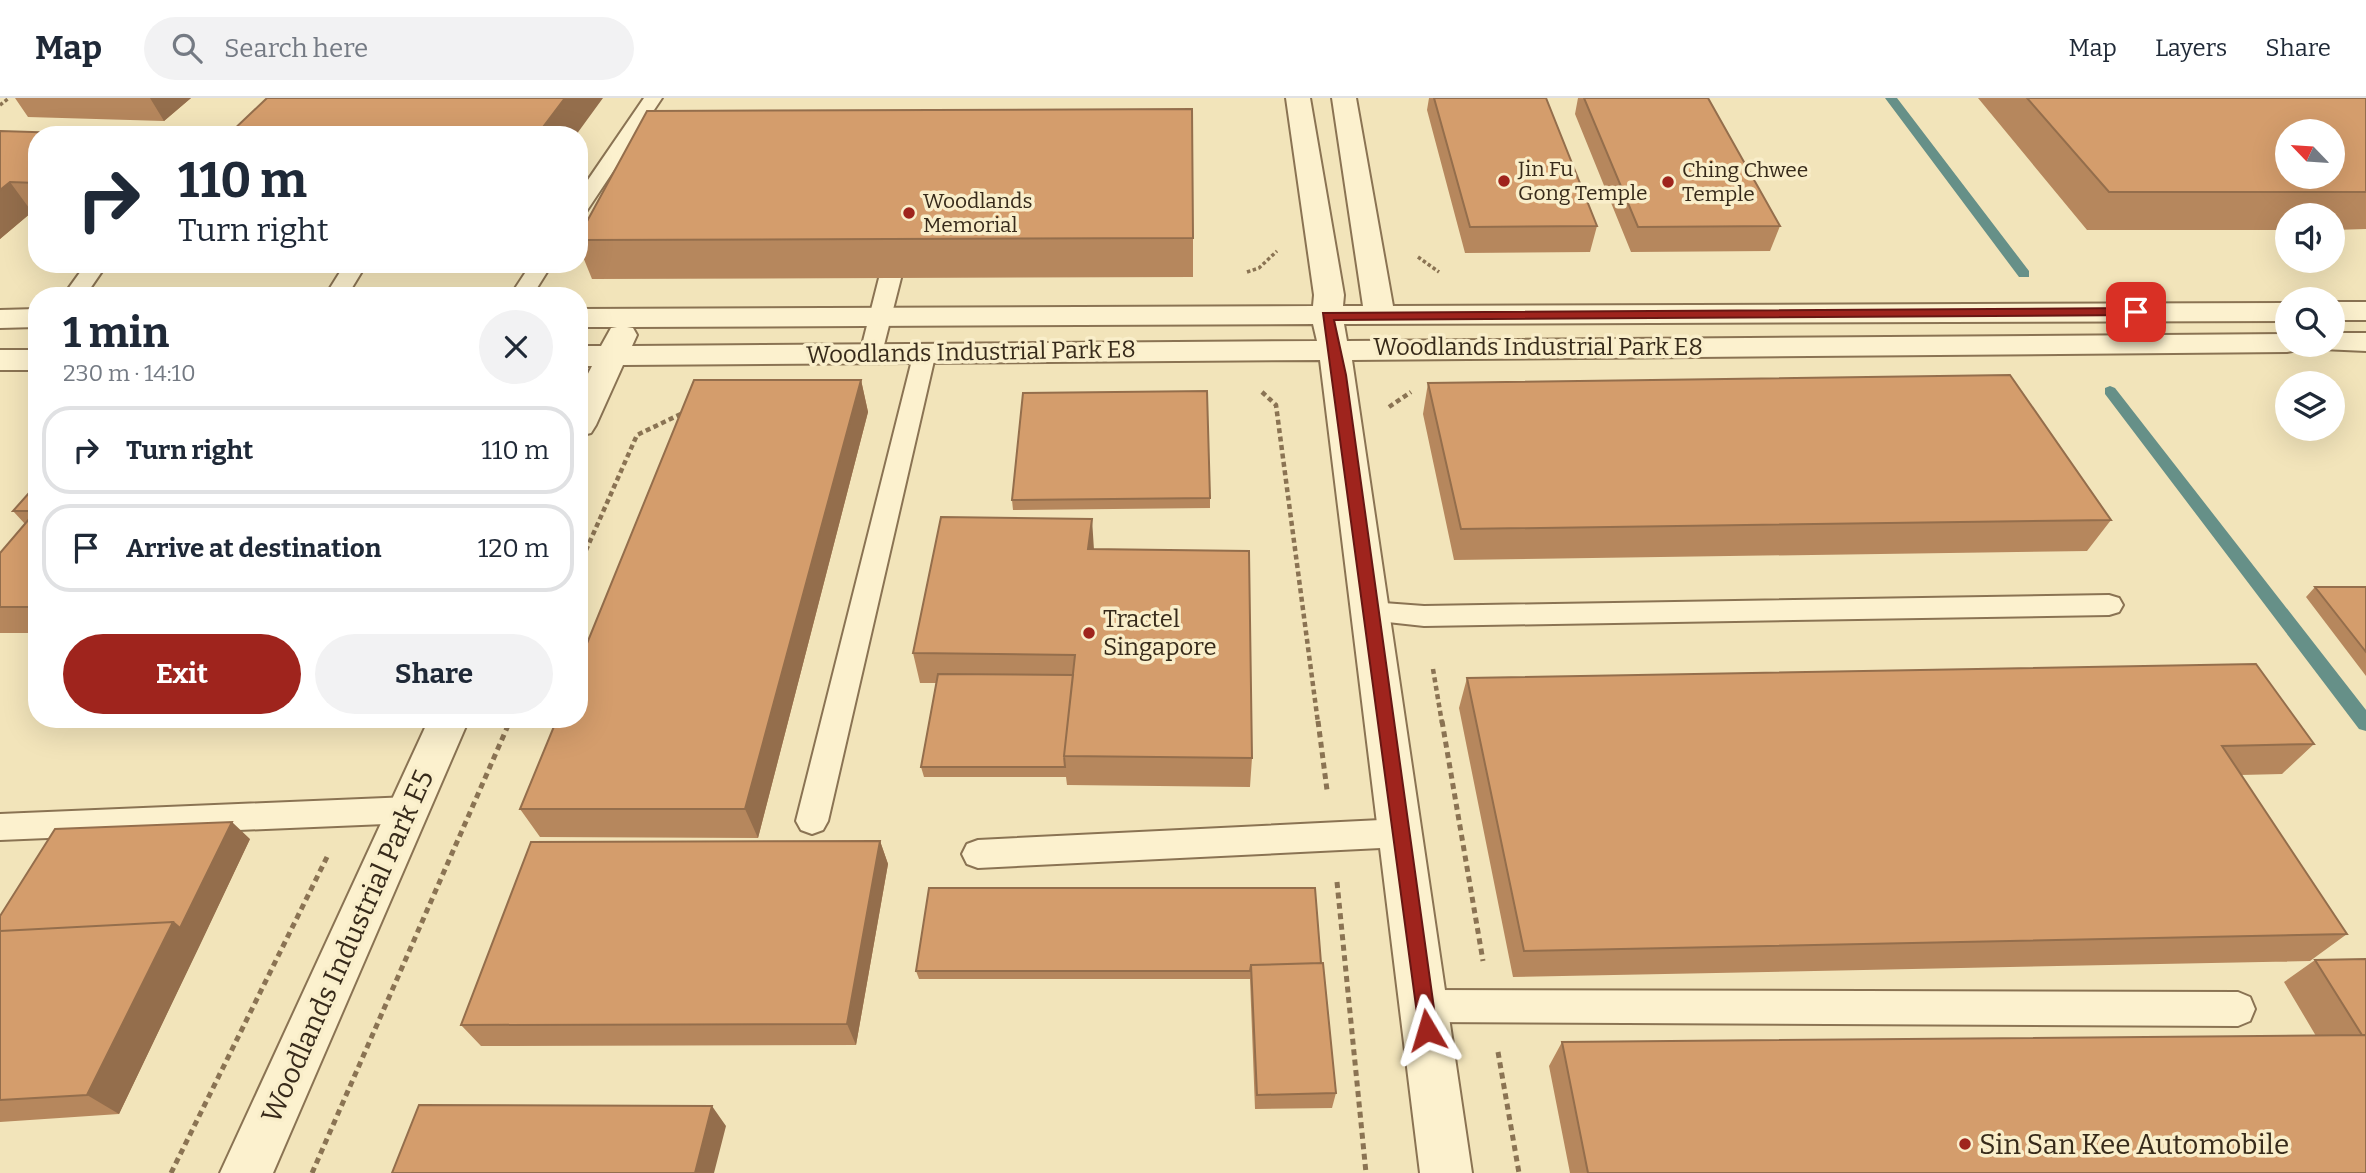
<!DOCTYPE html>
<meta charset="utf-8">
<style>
body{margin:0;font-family:Bitter,serif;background:#f2f2f3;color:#1f2937;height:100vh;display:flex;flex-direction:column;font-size:26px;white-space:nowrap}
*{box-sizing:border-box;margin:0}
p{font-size:23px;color:#747a83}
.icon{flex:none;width:38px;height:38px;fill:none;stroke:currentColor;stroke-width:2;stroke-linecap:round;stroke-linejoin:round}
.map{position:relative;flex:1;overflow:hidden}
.panel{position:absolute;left:28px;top:189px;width:560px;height:441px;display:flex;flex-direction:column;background:#fff;border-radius:28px;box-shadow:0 7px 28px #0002}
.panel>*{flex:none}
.hud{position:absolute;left:28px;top:28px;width:560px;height:147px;border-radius:28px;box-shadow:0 7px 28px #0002;background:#fff;color:#1f2937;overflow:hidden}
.needle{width:46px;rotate:295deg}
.fabs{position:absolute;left:2275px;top:21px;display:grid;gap:14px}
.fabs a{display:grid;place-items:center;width:70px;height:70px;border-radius:50%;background:#fff;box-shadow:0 7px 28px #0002;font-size:35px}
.pin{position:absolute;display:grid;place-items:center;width:60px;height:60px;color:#fff;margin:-30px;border-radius:14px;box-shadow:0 4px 10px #0006}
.me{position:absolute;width:77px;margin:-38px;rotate:353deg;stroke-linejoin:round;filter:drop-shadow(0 0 5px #0008)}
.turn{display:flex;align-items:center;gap:24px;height:147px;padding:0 35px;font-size:32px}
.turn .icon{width:91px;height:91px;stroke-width:2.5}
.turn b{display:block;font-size:49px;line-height:60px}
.round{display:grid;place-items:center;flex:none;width:74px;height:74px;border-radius:37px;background:#f2f2f3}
.headline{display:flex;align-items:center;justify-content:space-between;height:119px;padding:0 35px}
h1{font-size:42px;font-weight:700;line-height:52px}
.button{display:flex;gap:14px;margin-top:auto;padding:14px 35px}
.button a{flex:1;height:80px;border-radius:42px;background:#9f241d;color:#fff;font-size:28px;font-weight:700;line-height:80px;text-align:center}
.button a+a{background:#f2f2f3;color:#1f2937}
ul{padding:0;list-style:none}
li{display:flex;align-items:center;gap:21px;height:88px;margin:0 14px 10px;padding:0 21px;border:4px solid #e0e1e3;border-radius:28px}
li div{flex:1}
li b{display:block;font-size:26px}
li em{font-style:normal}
header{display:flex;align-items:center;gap:42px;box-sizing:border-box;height:98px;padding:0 35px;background:#fff;border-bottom:2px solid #e0e1e3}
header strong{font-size:33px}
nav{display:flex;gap:38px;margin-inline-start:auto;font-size:24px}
.search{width:490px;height:63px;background:#f2f2f3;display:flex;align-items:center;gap:18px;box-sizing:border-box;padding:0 24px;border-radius:38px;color:#747a83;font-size:26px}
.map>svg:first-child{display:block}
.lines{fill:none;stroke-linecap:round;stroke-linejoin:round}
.stream{fill:#669088;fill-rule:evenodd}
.service-casing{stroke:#8a7353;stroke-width:4}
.minor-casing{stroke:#8a7353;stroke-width:4}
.path-far2{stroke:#8a7353;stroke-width:3.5;stroke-dasharray:3.5 2.5;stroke-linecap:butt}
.path-far1{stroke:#8a7353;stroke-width:4.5;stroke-dasharray:5 3.5;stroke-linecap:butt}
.path{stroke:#8a7353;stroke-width:5;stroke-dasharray:6 4.5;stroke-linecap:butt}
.service{fill:#fcf1ce;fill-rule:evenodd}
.minor{fill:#fcf1ce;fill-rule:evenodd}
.wall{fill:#b6875d}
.shaded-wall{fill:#946e4c}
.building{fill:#d49d6c;stroke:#946e4c;stroke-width:2;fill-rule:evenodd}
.route{fill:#9f241d;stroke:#671713;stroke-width:2}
.poi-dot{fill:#9f241d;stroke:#f9eeca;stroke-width:2.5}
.labels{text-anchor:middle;stroke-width:7;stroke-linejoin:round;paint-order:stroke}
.far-poi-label{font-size:21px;fill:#372a1a;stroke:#f9eeca;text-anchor:start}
.street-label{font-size:24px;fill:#372a1a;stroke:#f9eeca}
.poi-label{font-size:24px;fill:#372a1a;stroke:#f9eeca;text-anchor:start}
.near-street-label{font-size:28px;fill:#372a1a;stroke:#f9eeca}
.near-poi-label{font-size:28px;fill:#372a1a;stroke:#f9eeca;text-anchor:start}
</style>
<header>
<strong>Map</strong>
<div class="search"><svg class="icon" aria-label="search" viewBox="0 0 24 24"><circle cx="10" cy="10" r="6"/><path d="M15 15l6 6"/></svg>Search here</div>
<nav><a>Map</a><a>Layers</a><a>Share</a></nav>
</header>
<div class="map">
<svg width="2366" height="1075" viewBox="0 0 2366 1075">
<rect width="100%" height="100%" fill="#f2e4ba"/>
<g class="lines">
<path class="stream" d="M1885 0H1897L2029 173V179H2019Z
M2110 288 2115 290 2366 612V633L2359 631 2105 296V290Z"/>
<g class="service-casing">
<path id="service" d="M644 0H662L586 114 579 116V95Z
M86 166H107L85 198H63Z
M345 166H361L364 170 347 198H325Z
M531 166H552L532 198H510Z
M890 174 901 180 882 255 879 260H863L860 255 879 180Z
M925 247 933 249 936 254 828 723 823 732 812 736 801 732 796 723 914 254 917 249Z
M2109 497 2119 500 2123 507 2119 514 2109 517 1424 528 1360 521 1356 514 1360 507 1370 504 1424 508Z
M409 699 420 703 425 712 420 721 409 725 0 742V716Z
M1401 721 1412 725 1417 735 1412 745 1401 749 978 770 967 766 962 756 967 746 978 742Z
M1424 892 2238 894 2250 899 2255 911 2250 923 2238 928 1424 924 1412 920 1407 908 1412 896Z"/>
</g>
<g class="minor-casing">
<path id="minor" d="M1286 0H1310L1344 197 1343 208H1363L1332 0H1356L1393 208 2287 205V223L1344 226 1347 243 2287 236V247H2301L2298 252 2287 254 1352 262 1472 1075H1420L1320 262 623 267 596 327 591 335 579 338V293L592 268H579V248H601L611 230 617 229H579V211L1313 208 1314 197ZM1313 226 1317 243 632 248 637 237 633 230 627 229Z
M2333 204H2366V222H2333Z
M37 211V229L0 230V212Z
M2333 235H2366V253L2322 251 2319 247H2333Z
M0 252H37V272H0Z
M429 621H469L273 1075H220Z"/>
</g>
<path class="path-far2" d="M0 7 9 0
M1418 159 1439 174
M1247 174 1259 170 1277 153
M383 196H480
M124 198 294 197"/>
<path class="path-far1" d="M1262 294 1276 307 1318 625
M1389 309 1411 294
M579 468 637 337 685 314
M1433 571 1442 625
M509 625 511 621"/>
<path class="path" d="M1318 623 1327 692
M1442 623 1483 863
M1337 784 1366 1075
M1498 954 1519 1075
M171 1075 327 759
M312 1075 510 623"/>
<use href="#service" class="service"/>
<use href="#minor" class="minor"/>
</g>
<path class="wall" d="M15 0H191L164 23 28 19Z
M1429 0H1546L1597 128 1590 154 1465 155 1427 12Z
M1578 0H1708L1780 128 1770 153 1631 154 1575 16Z
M1978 0H2366V131L2333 132V117H2287V132H2087Z
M0 33 97 37H37V114H32L0 141Z
M579 138 1193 140V179L592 181 579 149Z
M861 282 868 314 758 740 540 739 520 711Z
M1428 285 2111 422 2087 453 1454 462 1423 316Z
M37 386V535H0V455L25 426 13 413Z
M1210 400V410L1013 412 1012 402Z
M1094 451 1252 660 1250 689 1067 687 1066 679H924L921 669 936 585H920L913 555Z
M2315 489H2366V578L2306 499Z
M1467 580 2314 646 2282 676 2241 677 2347 836 2310 863 1513 879 1459 610Z
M250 741 119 1016 0 1024V818Z
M880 743 888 766 856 947 481 948 461 927Z
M2366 861V1075H1570L1549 968 1562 944 2316 938 2284 884 2315 862Z
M1321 865 1336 995 1332 1010 1255 1011 1250 881H919L916 873Z"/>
<path class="shaded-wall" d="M150 0H191L164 23Z
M565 0H603L576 37H537Z
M10 84 32 114 0 141V92Z
M861 282 868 314 758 740 745 711Z
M1092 421 1094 452 1088 451Z
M232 724 250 741 200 847 180 830Z
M880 743 888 766 856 947 847 926Z
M173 824 200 847 119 1016 87 997Z
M712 1008 726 1028 714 1075H695Z"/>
<path class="building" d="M267 0H565L537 37H228Z
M1434 0H1546L1597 128 1470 129Z
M1584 0H1708L1780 128 1638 129Z
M2027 0H2366V94H2109ZM2287 33H2333V79H2287Z
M1192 11 1193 140 579 142V138L647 13Z
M0 33 97 36 37 37V85L10 84 0 92Z
M2010 277 2111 422 1461 431 1428 285Z
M694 282H861L745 711H520L557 621H579V565Z
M1207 293 1210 400 1012 402 1023 295Z
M37 386V509H0V455L36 413H13Z
M941 419 1092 421 1088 451 1249 453 1252 660 1064 658 1075 557 913 555Z
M2315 489H2366V554Z
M2256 566 2314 646 2222 648 2347 836 1524 853 1467 580Z
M938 576 1073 577 1064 658 1065 669H921Z
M232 724 180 830 173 824 0 833V818L55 731Z
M880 743 847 926 461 927 531 744Z
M929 790H1315L1321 865 1251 867 1250 873H916Z
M173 824 87 997 0 1002V833Z
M2366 861V937H2362L2315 862Z
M1323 865 1336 995 1257 997 1251 867Z
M2366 937V1075H1588L1562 944Z
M419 1007 712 1008 695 1075H392Z"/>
<path class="route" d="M2136 210 2142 214 2140 217 1334 222 1346 277 1437 932 1434 938 1427 941 1420 938 1323 215Z"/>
<g class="poi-dot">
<circle cx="1504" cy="83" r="7"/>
<circle cx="1668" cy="84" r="7"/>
<circle cx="909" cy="115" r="7"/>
<circle cx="1089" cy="535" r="7"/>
<circle cx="1965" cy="1046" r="7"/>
</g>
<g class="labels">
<g class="far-poi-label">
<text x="1518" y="78">Jin Fu<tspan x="1518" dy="24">Gong Temple</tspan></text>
<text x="1682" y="79">Ching Chwee<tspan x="1682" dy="24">Temple</tspan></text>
<text x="923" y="110">Woodlands<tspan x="923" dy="24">Memorial</tspan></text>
</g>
<g class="street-label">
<text x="1538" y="257">Woodlands Industrial Park E8</text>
<text transform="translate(971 254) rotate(-1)" y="8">Woodlands Industrial Park E8</text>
</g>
<g class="poi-label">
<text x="1103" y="529">Tractel<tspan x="1103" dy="28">Singapore</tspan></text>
</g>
<g class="near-street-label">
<text transform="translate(347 848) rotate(-66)" y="10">Woodlands Industrial Park E5</text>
</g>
<g class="near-poi-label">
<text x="1979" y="1056">Sin San Kee Automobile</text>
</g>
</g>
</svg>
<div class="fabs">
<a><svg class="needle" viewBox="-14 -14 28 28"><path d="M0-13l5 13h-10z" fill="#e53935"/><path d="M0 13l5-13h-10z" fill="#747a83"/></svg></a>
<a><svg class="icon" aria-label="sound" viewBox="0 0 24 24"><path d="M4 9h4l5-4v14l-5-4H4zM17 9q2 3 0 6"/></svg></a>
<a><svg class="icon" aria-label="search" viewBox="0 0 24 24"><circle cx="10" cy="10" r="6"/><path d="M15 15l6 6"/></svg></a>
<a><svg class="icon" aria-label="layers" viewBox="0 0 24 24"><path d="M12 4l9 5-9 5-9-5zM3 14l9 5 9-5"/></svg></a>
</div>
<div class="pin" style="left:2136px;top:214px;background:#d93025"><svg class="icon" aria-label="arrive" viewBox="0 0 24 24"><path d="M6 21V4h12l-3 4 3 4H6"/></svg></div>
<svg class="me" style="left:1427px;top:932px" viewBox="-20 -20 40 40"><path d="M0-17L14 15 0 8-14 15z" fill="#9f241d" stroke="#fff" stroke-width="4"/></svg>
<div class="hud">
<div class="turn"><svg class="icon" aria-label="right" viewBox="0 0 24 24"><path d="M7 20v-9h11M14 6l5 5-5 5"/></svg><div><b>110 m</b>Turn right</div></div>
</div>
<section class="panel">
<div class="headline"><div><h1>1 min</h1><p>230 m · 14:10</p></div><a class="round"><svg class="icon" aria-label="close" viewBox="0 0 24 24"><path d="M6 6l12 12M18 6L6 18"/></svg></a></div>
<ul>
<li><svg class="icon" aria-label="right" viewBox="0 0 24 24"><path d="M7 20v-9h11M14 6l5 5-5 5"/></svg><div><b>Turn right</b></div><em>110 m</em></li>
<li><svg class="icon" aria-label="arrive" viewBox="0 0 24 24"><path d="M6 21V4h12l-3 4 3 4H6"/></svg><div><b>Arrive at destination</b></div><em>120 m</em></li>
</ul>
<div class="button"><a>Exit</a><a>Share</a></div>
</section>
</div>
